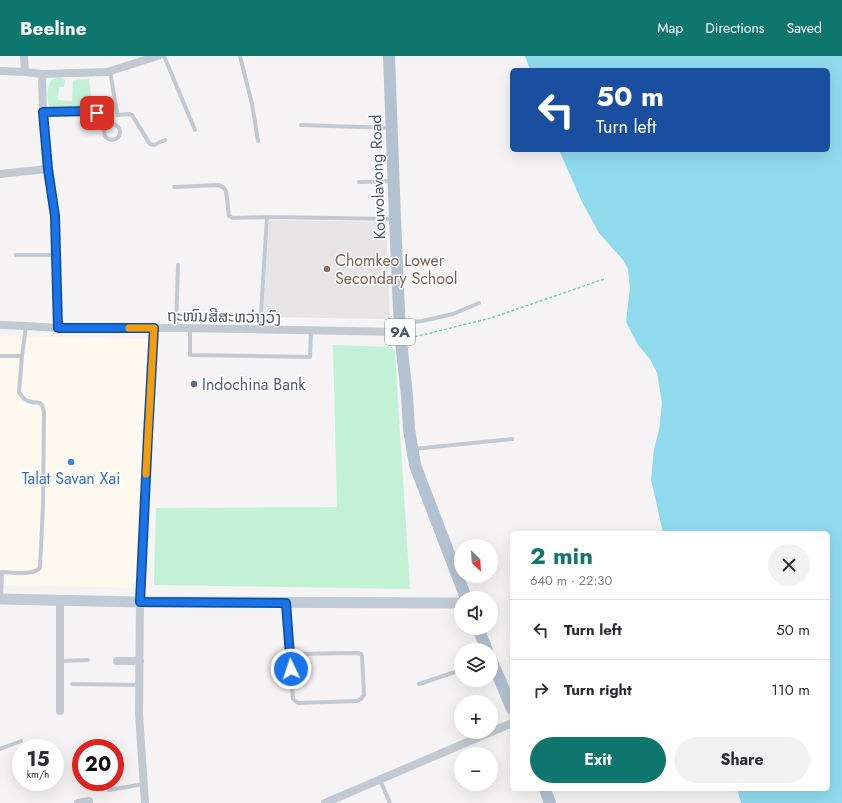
<!DOCTYPE html>
<meta charset="utf-8">
<style>
body{margin:0;font-family:Jost,"Noto Sans Lao",sans-serif;background:#f2f2f3;color:#2b2b33;height:100vh;display:flex;flex-direction:column;font-size:15px;white-space:nowrap}
*{box-sizing:border-box;margin:0}
p{font-size:13px;color:#7c7c81}
.icon{flex:none;width:22px;height:22px;fill:none;stroke:currentColor;stroke-width:2;stroke-linecap:round;stroke-linejoin:round}
.map{position:relative;flex:1;overflow:hidden}
.panel{position:absolute;left:510px;top:475px;width:320px;height:260px;display:flex;flex-direction:column;background:#fff;border-radius:6px;box-shadow:0 4px 16px #0002}
.panel>*{flex:none}
.top-card{position:absolute;left:510px;top:12px;width:320px;height:84px;border-radius:6px;box-shadow:0 4px 16px #0002;background:#1a4fa0;color:#fff;overflow:hidden}
.needle{width:26px;rotate:155deg}
.tools{position:absolute;left:454px;top:483px;display:grid;gap:8px}
.tools a{display:grid;place-items:center;width:44px;height:44px;border-radius:50%;background:#fff;box-shadow:0 4px 16px #0002;font-size:20px}
.speed{position:absolute;left:12px;top:683px;display:flex;gap:8px;font-size:20px;font-weight:700;text-align:center}
.speed>*{display:grid;place-content:center;width:52px;height:52px;border-radius:50%;background:#fff;box-shadow:0 4px 16px #0002;line-height:1}
.speed small{font-size:10px;font-weight:400}
.speed .limit{border:6px solid #d22;background:#fff;color:#111}
.pin{position:absolute;display:grid;place-items:center;width:34px;height:34px;color:#fff;margin:-17px;border-radius:8px;box-shadow:0 2px 6px #0006}
.me{position:absolute;width:44px;margin:-22px;rotate:356deg;stroke-linejoin:round;filter:drop-shadow(0 0 3px #0008)}
.turn{display:flex;align-items:center;gap:14px;height:84px;padding:0 20px;font-size:18px}
.turn .icon{width:52px;height:52px;stroke-width:2.5}
.turn b{display:block;font-size:28px;line-height:34px}
.round{display:grid;place-items:center;flex:none;width:42px;height:42px;border-radius:21px;background:#f2f2f3}
.headline{display:flex;align-items:center;justify-content:space-between;height:68px;padding:0 20px}
h1{font-size:24px;font-weight:700;line-height:30px;color:#0f766e}
.primary-button{display:flex;gap:8px;margin-top:auto;padding:8px 20px}
.primary-button a{flex:1;height:46px;border-radius:24px;background:#0f766e;color:#fff;font-size:16px;font-weight:700;line-height:46px;text-align:center}
.primary-button a+a{background:#f2f2f3;color:#2b2b33}
ul{padding:0;list-style:none}
li{display:flex;align-items:center;gap:12px;height:60px;padding:0 20px;border-top:1px solid #e1e1e2}
li div{flex:1}
li b{display:block;font-size:15px}
li em{font-style:normal}
header{display:flex;align-items:center;gap:24px;box-sizing:border-box;height:56px;padding:0 20px;background:#0f766e;color:#fff}
header strong{font-size:19px}
nav{display:flex;gap:22px;margin-inline-start:auto;font-size:14px}
.map>svg:first-child{display:block}
.commercial{fill:#fdf9ef}
.education{fill:#e6e4e5}
.green{fill:#c3f1d5}
.water{fill:#90daee}
.lines{fill:none;stroke-linecap:round;stroke-linejoin:round}
.path{stroke:#7ad0a6;stroke-width:1.5;stroke-dasharray:3 2;stroke-linecap:butt}
.lane{stroke:#c1cad2;stroke-width:4}
.street{stroke:#c1cad2;stroke-width:8}
.secondary{stroke:#c1cbd6;stroke-width:11}
.primary{stroke:#b3c2d1;stroke-width:12}
.route-casing{stroke:#114b97;stroke-width:10}
.route{stroke:#1a73e8;stroke-width:7}
.slow{stroke:#f59e0b;stroke-width:7}
.education-dot{fill:#8d6e63;stroke:#fff;stroke-width:1.5}
.service-dot{fill:#5c6f8a;stroke:#fff;stroke-width:1.5}
.shop-dot{fill:#3f7fe0;stroke:#fff;stroke-width:1.5}
.labels{text-anchor:middle;stroke-width:3;stroke-linejoin:round;paint-order:stroke}
.shield{fill:#fff;stroke:#808990;stroke-width:1}
.shield-label{font-size:15px;font-weight:bold;fill:#4a5661}
.street-label{font-size:16px;fill:#4a5661;stroke:#fff}
.education-label{font-size:16px;fill:#785e54;stroke:#fff;text-anchor:start}
.service-label{font-size:16px;fill:#4e5e75;stroke:#fff;text-anchor:start}
.shop-label{font-size:16px;fill:#366cbe;stroke:#fff}
</style>
<header>
<strong>Beeline</strong>
<nav><a>Map</a><a>Directions</a><a>Saved</a></nav>
</header>
<div class="map">
<svg width="842" height="747" viewBox="0 0 842 747">
<rect width="100%" height="100%" fill="#f5f3f3"/>
<path class="commercial" d="M0 280 148 283 136 532 0 529Z"/>
<path class="education" d="M270 164 386 166 390 263 263 261 269 166Z"/>
<path class="green" d="M57 22H63L65 25 64 31H59L58 44 72 45 73 25 77 23H89L92 47H95V53L50 52C47 47 46 30 51 25 52 23 54 23 57 22Z
M333 289 392 291 395 298 410 533 154 529 156 452 337 451Z"/>
<path class="water" d="M525 0H842V747H741L737 733H828V477H663L651 423 654 393 659 374 662 347 657 317 650 303 638 289 626 266 630 232 628 213 623 204 599 177 582 146 559 94H828V14H530Z"/>
<g class="lines">
<path class="path" d="M410 282 491 262 604 223"/>
<path class="lane" d="M164 0 195 74
M240 0 252 48 258 85
M110 15 117 57 118 59 129 58 132 59 150 88 154 89 165 84
M43 56 91 55 97 57 108 69
M104 76a8 8 0 1 1 16 0a8 8 0 1 1-16 0Z
M301 69 391 72
M359 126 393 125
M174 131 219 129 224 132 226 135 229 160 233 162 267 161 394 163
M16 199H56
M401 267 422 265 453 258 479 247
M176 272 178 209
M190 273V299L310 301 311 275
M260 274 267 161
M0 300H22
M413 393 512 383
M0 516C11 516 32 520 40 512L43 448 44 357C42 342 39 349 28 345 24 344 21 339 19 336L22 300 26 270
M1 542 2 516
M286 547 293 643 298 647 357 645 361 643 364 639 362 600 361 598 359 597 290 598
M60 605 88 604
M72 628 139 629
M419 628 461 614
M0 693 21 685
M380 724 390 747
M109 734 144 728"/>
<path class="street" d="M24 0 25 16
M0 15 25 16 42 18 107 16 158 0
M42 18 43 56 47 113 55 160 58 272
M0 118 47 113
M0 269 26 270 58 272H181L400 276
M60 544V655
M117 605H140
M491 676 512 667
M78 747 89 745
M145 747 139 658 140 546 148 379 154 273
M325 747 491 676"/>
<path class="secondary" d="M0 543 140 546 461 547"/>
<path class="primary" d="M389 0 395 163 400 276 407 340 409 373 415 409 466 542
M478 572 487 594
M491 603 512 653
M545 733 550 747"/>
</g>
<g class="lines">
<g class="route-casing">
<path id="route" d="M97 57 91 55 43 56 48 113 55 160 58 272H154L148 379 140 546 286 547 291 613"/>
</g>
<use href="#route" class="route"/>
<path class="slow" d="M129 272H154L146 418"/>
</g>
<circle class="education-dot" cx="327" cy="213" r="4"/>
<circle class="service-dot" cx="194" cy="328" r="4"/>
<circle class="shop-dot" cx="71" cy="406" r="4"/>
<g class="labels">
<rect class="shield" x="385" y="263" width="30" height="26" rx="3"/>
<g class="shield-label">
<text x="400" y="281">9A</text>
</g>
<g class="street-label">
<text transform="translate(377 121) rotate(-92)" y="6">Kouvolavong Road</text>
<text transform="translate(224 260) rotate(1)" y="6">ຖະໜົນສີສະຫວ່າງວົງ</text>
</g>
<g class="education-label">
<text x="335" y="210">Chomkeo Lower<tspan x="335" dy="18">Secondary School</tspan></text>
</g>
<g class="service-label">
<text x="202" y="334">Indochina Bank</text>
</g>
<g class="shop-label">
<text x="71" y="428">Talat Savan Xai</text>
</g>
</g>
</svg>
<div class="tools">
<a><svg class="needle" viewBox="-14 -14 28 28"><path d="M0-13l5 13h-10z" fill="#e53935"/><path d="M0 13l5-13h-10z" fill="#7c7c81"/></svg></a>
<a><svg class="icon" aria-label="sound" viewBox="0 0 24 24"><path d="M4 9h4l5-4v14l-5-4H4zM17 9q2 3 0 6"/></svg></a>
<a><svg class="icon" aria-label="layers" viewBox="0 0 24 24"><path d="M12 4l9 5-9 5-9-5zM3 14l9 5 9-5"/></svg></a>
<a>+</a>
<a>−</a>
</div>
<div class="speed"><div>15<small>km/h</small></div><div class="limit">20</div></div>
<div class="pin" style="left:97px;top:57px;background:#d93025"><svg class="icon" aria-label="arrive" viewBox="0 0 24 24"><path d="M6 21V4h12l-3 4 3 4H6"/></svg></div>
<svg class="me" style="left:291px;top:613px" viewBox="-20 -20 40 40"><circle r="17" fill="#1a73e8" stroke="#fff" stroke-width="3"/><path d="M0-11L8 9 0 5-8 9z" fill="#fff"/></svg>
<div class="top-card">
<div class="turn"><svg class="icon" aria-label="left" viewBox="0 0 24 24"><path d="M17 20v-9H6M10 6l-5 5 5 5"/></svg><div><b>50 m</b>Turn left</div></div>
</div>
<section class="panel">
<div class="headline"><div><h1>2 min</h1><p>640 m · 22:30</p></div><a class="round"><svg class="icon" aria-label="close" viewBox="0 0 24 24"><path d="M6 6l12 12M18 6L6 18"/></svg></a></div>
<ul>
<li><svg class="icon" aria-label="left" viewBox="0 0 24 24"><path d="M17 20v-9H6M10 6l-5 5 5 5"/></svg><div><b>Turn left</b></div><em>50 m</em></li>
<li><svg class="icon" aria-label="right" viewBox="0 0 24 24"><path d="M7 20v-9h11M14 6l5 5-5 5"/></svg><div><b>Turn right</b></div><em>110 m</em></li>
</ul>
<div class="primary-button"><a>Exit</a><a>Share</a></div>
</section>
</div>
